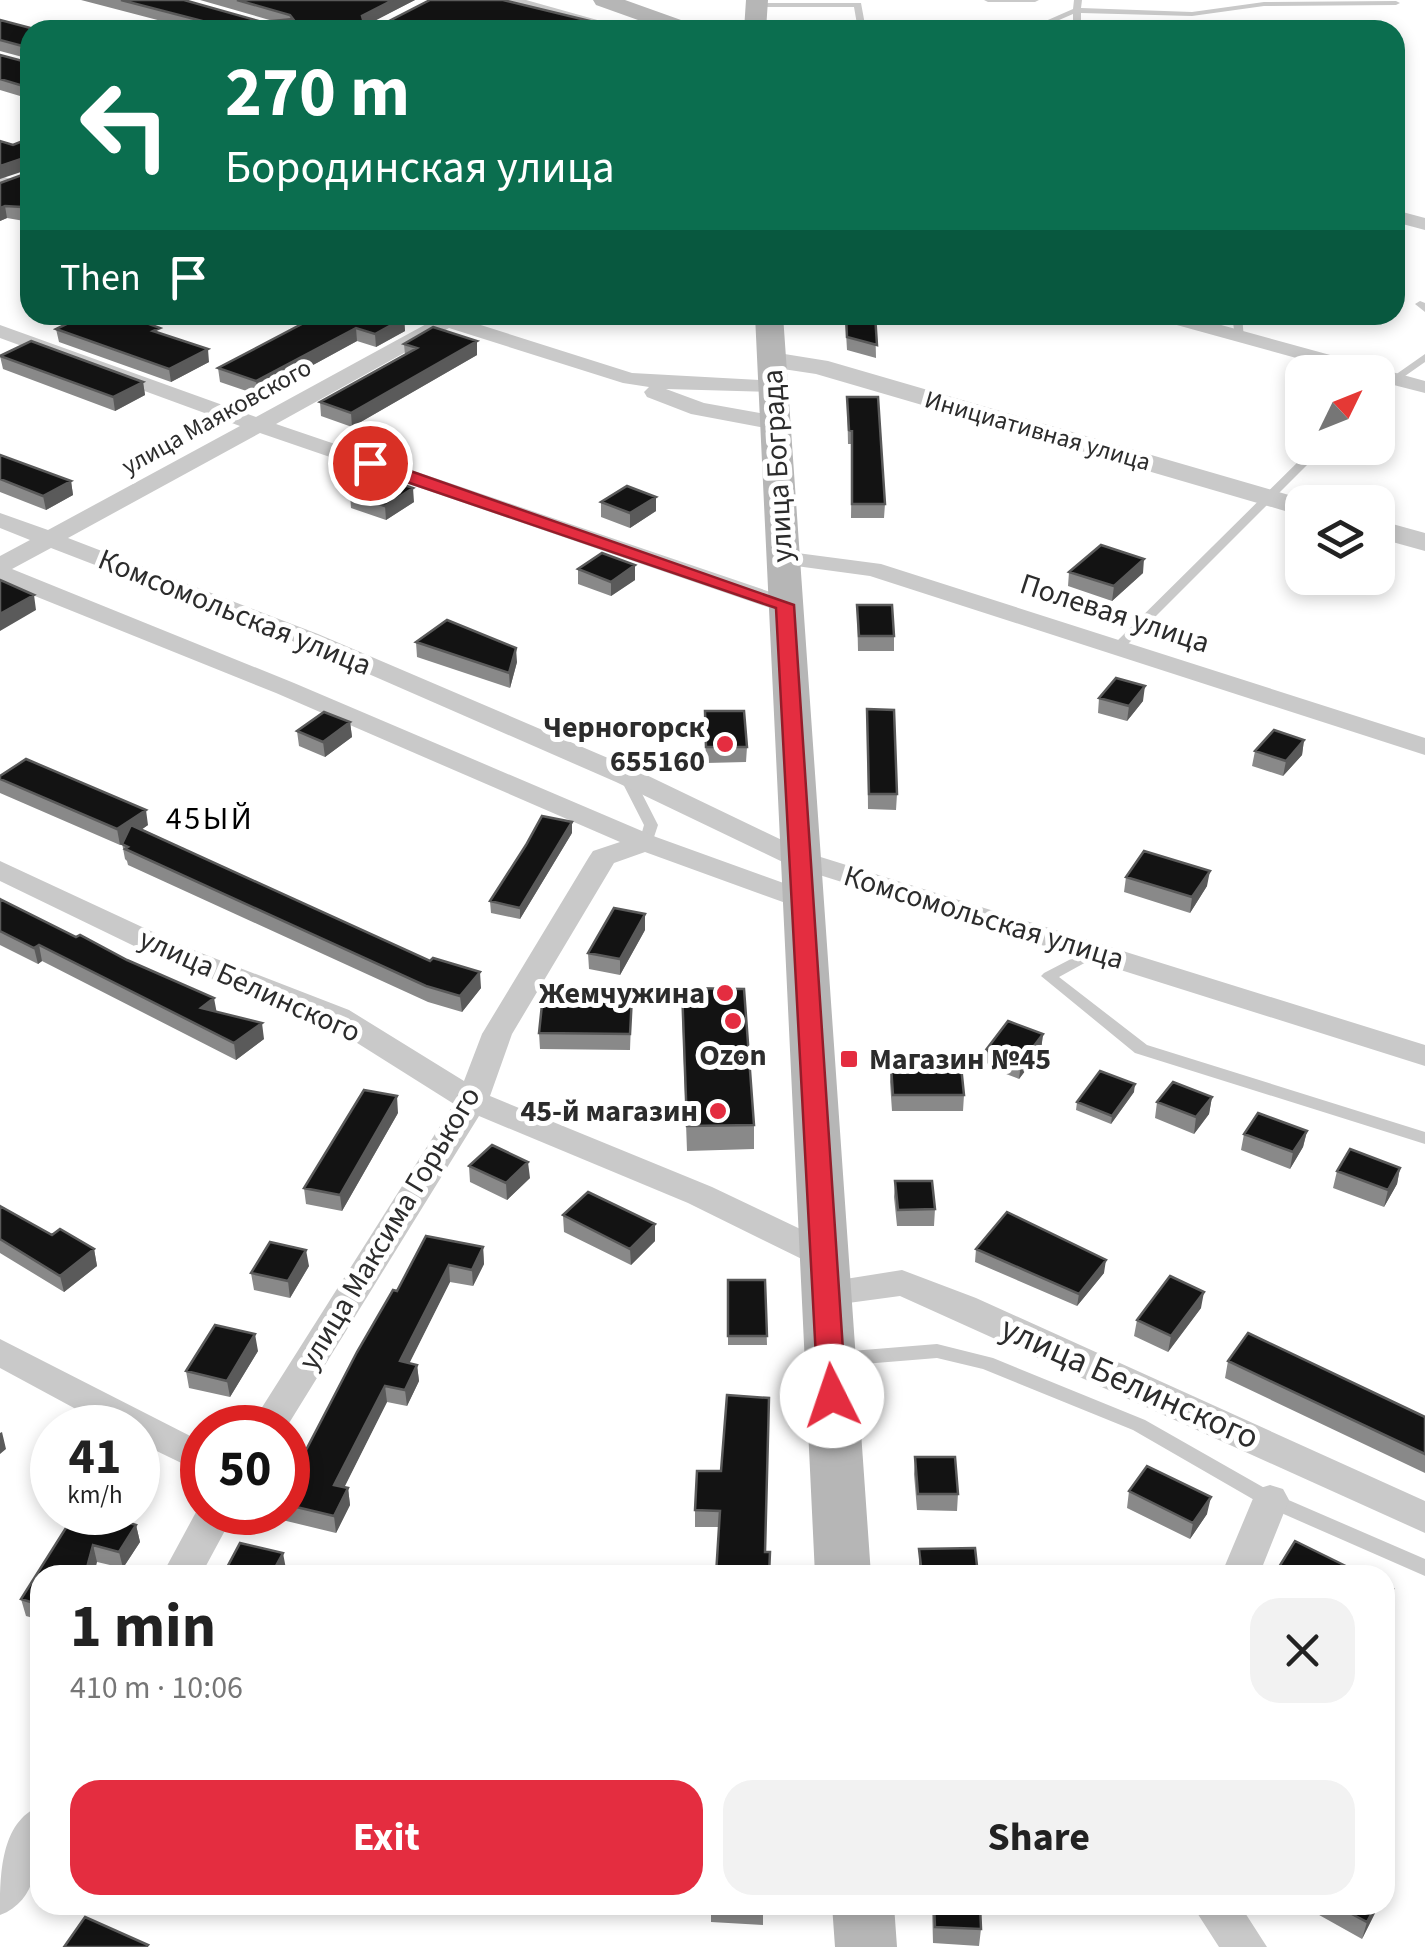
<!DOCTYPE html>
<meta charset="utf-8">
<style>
body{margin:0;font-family:"Source Sans 3",sans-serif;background:#f2f2f2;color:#222;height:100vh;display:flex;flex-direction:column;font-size:38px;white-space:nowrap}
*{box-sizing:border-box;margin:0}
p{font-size:32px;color:#767676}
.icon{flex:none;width:55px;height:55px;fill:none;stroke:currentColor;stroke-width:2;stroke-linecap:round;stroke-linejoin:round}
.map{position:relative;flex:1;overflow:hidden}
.drawer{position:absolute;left:30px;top:1565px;width:1365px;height:350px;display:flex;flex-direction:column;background:#fff;border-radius:30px;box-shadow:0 5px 15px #0003}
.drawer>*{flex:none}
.guide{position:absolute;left:20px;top:20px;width:1385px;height:305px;border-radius:30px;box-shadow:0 5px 15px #0003;background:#0b6e4f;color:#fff;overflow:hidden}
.needle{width:65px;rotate:47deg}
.fabs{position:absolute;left:1285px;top:355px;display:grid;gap:20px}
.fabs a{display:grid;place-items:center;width:110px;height:110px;border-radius:20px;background:#fff;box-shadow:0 5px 15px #0003;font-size:50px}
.speed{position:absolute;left:30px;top:1405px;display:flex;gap:20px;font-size:50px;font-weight:700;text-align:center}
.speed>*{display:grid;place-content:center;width:130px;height:130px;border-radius:50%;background:#fff;box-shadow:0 5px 15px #0003;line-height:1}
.speed small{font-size:25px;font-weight:400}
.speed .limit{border:15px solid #d22;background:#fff;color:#111}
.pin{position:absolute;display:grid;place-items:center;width:85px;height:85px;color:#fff;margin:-42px;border:5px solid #fff;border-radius:50%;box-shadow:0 2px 10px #0007}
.me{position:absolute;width:110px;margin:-55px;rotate:356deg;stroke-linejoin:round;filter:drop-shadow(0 0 8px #0008)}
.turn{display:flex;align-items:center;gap:35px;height:210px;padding:0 40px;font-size:45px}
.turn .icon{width:130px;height:130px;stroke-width:2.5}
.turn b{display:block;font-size:70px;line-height:85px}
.then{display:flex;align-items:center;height:95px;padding:0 40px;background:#0003;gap:20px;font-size:38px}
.round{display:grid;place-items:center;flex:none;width:105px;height:105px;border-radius:30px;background:#f2f2f2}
.head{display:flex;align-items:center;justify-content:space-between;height:170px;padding:0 40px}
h1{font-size:60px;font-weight:700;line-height:75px}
.primary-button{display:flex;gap:20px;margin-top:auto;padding:20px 40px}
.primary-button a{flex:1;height:115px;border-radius:30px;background:#e42d40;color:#fff;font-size:40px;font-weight:700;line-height:115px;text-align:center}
.primary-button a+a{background:#f2f2f2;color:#222}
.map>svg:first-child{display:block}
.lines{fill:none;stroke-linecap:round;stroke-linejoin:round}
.service{fill:#c9c9c9;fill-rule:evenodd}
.minor{fill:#c9c9c9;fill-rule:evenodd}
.tertiary{fill:#c9c9c9;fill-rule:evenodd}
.secondary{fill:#b6b6b6;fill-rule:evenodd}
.wall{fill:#898989}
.shaded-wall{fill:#5a5a5a}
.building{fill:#131313;stroke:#5a5a5a;stroke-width:2.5}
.route{fill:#e42d40;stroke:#941d2a;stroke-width:2.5}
.poi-dot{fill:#e42d40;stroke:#fff;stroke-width:4}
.labels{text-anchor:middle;stroke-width:10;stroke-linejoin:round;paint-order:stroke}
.far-street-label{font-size:25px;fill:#2c2c2c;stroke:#fff}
.street-label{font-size:30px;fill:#2c2c2c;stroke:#fff}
.poi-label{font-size:30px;font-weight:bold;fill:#2c2c2c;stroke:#fff;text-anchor:end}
.neighbourhood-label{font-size:32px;letter-spacing:2.5px;fill:#000;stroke:#fff}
.near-street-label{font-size:35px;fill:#2c2c2c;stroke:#fff}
</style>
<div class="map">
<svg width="1425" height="1947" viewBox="0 0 1425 1947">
<rect width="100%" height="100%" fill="#fff"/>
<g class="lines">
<path class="service" d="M984 0H1039L1035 2H988Z
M1074 0H1082L1081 8 1192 12 1264 2 1396 1 1400 3 1396 5 1264 6 1192 16 1081 13V30H1073V14L1036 30H1025L1073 9Z
M757 3H861L866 30H858L854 7H754V3Z
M1420 301 1425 303V312L1415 304Z
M1232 315H1242L1244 339 1235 337Z
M1425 354V362L1378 395V387Z
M1312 448H1324L1121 651H1113V645Z
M626 772 633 776 658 825 651 846H641L639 843 644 825 619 776Z
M1094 947 1099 949 1101 952 1099 955 1059 977 1147 1045 1425 1132V1144L1135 1053 1041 976 1044 973Z
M937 1344 993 1358 1145 1420 1277 1495 1425 1559V1576L1263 1505 1133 1430 983 1369 937 1358 839 1366 833 1364 830 1359 833 1354 839 1352Z"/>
<path class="minor" d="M500 0H526L633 30H606Z
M0 176 30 184V196L0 187Z
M1395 210 1425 218V230L1395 222Z
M427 315H468L465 320 632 373 780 381 783 386 772 392 666 389 704 403 776 416 787 423 776 430 691 414 647 397 644 392 649 387 623 383 449 328 276 424 794 600 797 605 794 610H776L260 433 68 538 318 634 636 770 811 854 1425 1045V1066L791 866 616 782 300 644 51 548 12 569 294 683 656 837 814 894 818 900 814 906H794L645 852 614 863 512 1034 490 1096 712 1187 836 1246 841 1255 836 1264 824 1267 812 1264 688 1203 479 1116 286 1428H249L454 1104 327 1024 163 960 0 881V861L183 946 349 1010 464 1081 482 1034 589 857 593 851 620 842 276 693 0 582V556L30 540 0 528V513L48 530 240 426 0 338V325L256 417 430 322Z
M1152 315H1185L1425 381V393L1378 381V372H1347L1155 319Z
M782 551 881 564 1425 738V755L870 576 774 563 770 558 774 553Z
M902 1270 976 1298 1425 1501V1533L900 1296 826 1306 814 1302 809 1293 814 1284Z
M0 1339 202 1442V1473L138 1442V1428H111L0 1368Z
M1270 1485 1283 1489 1289 1500 1259 1575H1221L1257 1489Z
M202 1501V1512H235L201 1575H162Z
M40 1806C40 1845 43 1899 0 1915 0 1876 0 1822 40 1806Z
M1192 1905H1240L1267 1947H1219Z"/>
<path class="tertiary" d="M772 352 828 361 1313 502H1302V516L1292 513 816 374 763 366 759 360 763 354Z
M1378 520 1425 533V551L1378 538Z"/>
<path class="secondary" d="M593 0H625L695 25 698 30H666L596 5Z
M746 0H768L766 30H744Z
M755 315H783L871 1575H815Z
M832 1905H894L897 1947H835Z"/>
</g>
<path class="wall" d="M81 0H184L262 22 273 21 200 0H415L371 22 627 30H196Z
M0 20 30 30V59L0 51Z
M0 55 30 63V99L0 90Z
M30 172V222L7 218 0 221V183Z
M293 315H404L401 317 404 318 405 331 376 347 357 341 258 395 220 382 218 368 309 320Z
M845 315H875L876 358 847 350Z
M56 329 161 334 209 362 171 382 59 342Z
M404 344 477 355 352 427 321 416 320 402 405 355Z
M0 356 143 382 145 395 115 411 3 369Z
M847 397 885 504 884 518H851L852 444H848Z
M0 455 71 481 73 495 46 510 0 492Z
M350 494 414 502 386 520 351 508Z
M601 502 656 511 630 528 601 517Z
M578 569 635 580 611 596 578 584Z
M1069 572 1143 573 1112 601 1068 586Z
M857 605 894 636V651H858Z
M416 642 517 662 510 688 417 657Z
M1099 698 1143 701 1127 721 1098 713Z
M867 709 897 794 896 810 868 809Z
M350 722 352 737 325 757 299 746 297 731Z
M705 727 747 747 746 762 706 763Z
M1304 740 1302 755 1283 776 1252 766 1255 751Z
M0 776 148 825 142 829 481 988 462 1012 428 1002 128 865 127 861 125 859 122 843 120 845 0 793Z
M572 833 520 919 491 913 490 901Z
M1126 877 1207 886 1190 913 1124 892Z
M0 899 264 1039 236 1060 42 961 38 964 0 945Z
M645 930 620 975 589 969 588 953Z
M632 996 630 1050 540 1049 539 1033Z
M682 1012 754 1125V1149L687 1151Z
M1043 1034 1041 1050 1019 1079 985 1066 986 1050Z
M891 1066 964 1095 963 1111H892L890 1082Z
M1134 1092 1111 1124 1076 1110 1077 1102Z
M1212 1097 1209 1114 1194 1134 1155 1118 1157 1102Z
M398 1113 342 1211 306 1204 304 1188Z
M1307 1131 1303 1147 1290 1169 1241 1150 1244 1134Z
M469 1166 530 1178 507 1200 470 1182Z
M1400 1168 1397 1184 1384 1207 1333 1188 1337 1171Z
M895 1181 935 1209 934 1226H897L894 1197Z
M0 1206 52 1235 94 1249 97 1266 64 1292 0 1253Z
M563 1215 655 1224V1241L631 1265 564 1232Z
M483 1247 484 1264 473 1286 450 1282 409 1363 417 1365 419 1381 407 1406 387 1402 344 1487 348 1488 350 1505 336 1533 274 1518 273 1512H288V1474L293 1475 397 1291Z
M976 1249 1104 1273 1077 1306 975 1262Z
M309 1266 290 1298 254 1290 251 1273Z
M728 1280H765L767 1345H728Z
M1201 1308 1168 1352 1134 1336 1137 1320Z
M258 1351 230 1397 189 1388 186 1371Z
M1228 1361 1425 1417V1473L1225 1378Z
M915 1457 958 1494 957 1511 917 1510 914 1474Z
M721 1471 719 1527H695V1510Z
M1129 1491 1207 1514 1190 1539 1127 1508Z
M76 1512 136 1525 140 1542 123 1568 97 1562 40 1575V1620L26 1616 21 1599Z
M919 1549 978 1575H919Z
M711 1905H763V1925L711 1922Z
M932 1905H980L981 1929 979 1946 933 1943Z
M1313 1905H1379L1362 1939 1312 1911Z"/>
<path class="shaded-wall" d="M393 0H415L363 27 362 16Z
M30 156V169L0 179V166Z
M5 206 7 218 0 221V208Z
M404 318 405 331 376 347 375 334Z
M356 328 357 341 258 395 256 381Z
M477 341V355L352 427 351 413Z
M208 349 209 362 171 382 169 369Z
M143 382 145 395 115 411 113 397Z
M71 481 73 495 46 510 43 496Z
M413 488 414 502 386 520 385 506Z
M656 497V511L630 528V513Z
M1144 559 1143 573 1112 601 1114 586Z
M635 565V580L611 596V582Z
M34 595 36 610 0 631V614Z
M516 648 517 662 510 688 509 673Z
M1145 686 1143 701 1127 721 1129 706Z
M350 722 352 737 325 757 323 742Z
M1304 740 1302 755 1283 776 1286 761Z
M146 810 148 825 120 845 117 829Z
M572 822V833L520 919V908Z
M1210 871 1207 886 1190 913 1192 897Z
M645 914V930L620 975V959Z
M39 945 42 961 38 964 34 948Z
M480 972 481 988 462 1012 460 996Z
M214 998 217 1014 201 1008Z
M262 1023 264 1039 236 1060 234 1043Z
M1043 1034 1041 1050 1019 1079 1021 1063Z
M1135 1084 1134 1092 1111 1124 1112 1116Z
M397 1096 398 1113 342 1211 340 1195Z
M1212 1097 1209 1114 1194 1134 1196 1117Z
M1307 1131 1303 1147 1290 1169 1293 1152Z
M528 1162 530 1178 507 1200 506 1183Z
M1400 1168 1397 1184 1384 1207 1388 1190Z
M655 1224V1241L631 1265 630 1249Z
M483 1247 484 1264 473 1286 472 1270Z
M94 1249 97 1266 64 1292 60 1276Z
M306 1250 309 1266 290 1298 288 1281Z
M1106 1260 1104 1273 1077 1306 1079 1294Z
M449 1265 450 1282 402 1378 400 1361Z
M1204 1292 1201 1308 1168 1352 1171 1336Z
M255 1334 258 1351 230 1397 227 1381Z
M417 1365 419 1381 407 1406 405 1390Z
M385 1386 387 1402 337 1502 334 1485Z
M2 1432 6 1449 0 1454V1433Z
M348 1488 350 1505 336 1533 334 1516Z
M1211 1497 1207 1514 1190 1539 1193 1523Z
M136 1525 140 1542 123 1568 119 1552Z
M93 1545 97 1562 94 1575H85Z
M283 1553 286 1569 283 1575H271Z
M1393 1589 1389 1606 1385 1613V1604Z
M1376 1905H1379L1362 1939 1367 1922Z"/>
<path class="building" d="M121 0H184L262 22 293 19 290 15 237 0H393L362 16 364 23 387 22 430 0H503L627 30H237Z
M0 20 38 30H30V48L0 40Z
M0 55 30 63V88L0 79Z
M30 138V156L0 166V141L13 145Z
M30 172V210L22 207 5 206 0 208V183Z
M85 315H125L160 328 153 331 208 349 169 369 56 329Z
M319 315H395L404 318 375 334 356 328 256 381 218 368Z
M846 315H875L877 345 847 337Z
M433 327 477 341 351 413 320 402 417 348 404 344Z
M31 341 143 382 113 397 0 356Z
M847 397H878L885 504H852V431L849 430Z
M0 455 71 481 43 496 0 479Z
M378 476 413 488 385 506 350 494Z
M627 486 656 497 630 513 601 502Z
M1101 545 1144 559 1114 586 1069 572Z
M602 553 635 565 611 582 578 569Z
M0 580 34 595 0 614Z
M857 605H892L894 636H859Z
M447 620 516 648 509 673 416 642Z
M1116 678 1145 686 1129 706 1099 698Z
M867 709 894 710 897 794H869Z
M705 711H744L747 747H706Z
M324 712 350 722 323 742 297 731Z
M1274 730 1304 740 1286 761 1255 751Z
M26 759 146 810 117 829 0 779V776Z
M542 816 572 822 520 908 490 901 526 845Z
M131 825 430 961 433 958 480 972 460 996 426 986 125 849 128 847 122 844Z
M1144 851 1210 871 1192 897 1126 877Z
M0 899 76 937 80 935 127 960 214 998 201 1008 262 1023 234 1043 39 945 34 948 0 931Z
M614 908 645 914 620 959 588 953Z
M682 988 744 989 754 1125 687 1126Z
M543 995 632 996 630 1034 539 1033Z
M1008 1021 1043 1034 1021 1063 986 1050Z
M891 1066H961L964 1095H893Z
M1100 1071 1135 1084 1112 1116 1077 1102Z
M1173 1082 1212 1097 1196 1117 1157 1102Z
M364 1090 397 1096 340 1195 304 1188Z
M1258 1113 1307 1131 1293 1152 1244 1134Z
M492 1145 528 1162 506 1183 469 1166Z
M1350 1149 1400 1168 1388 1190 1337 1171Z
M895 1181H932L935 1209 898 1210Z
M588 1192 655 1224 630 1249 563 1215Z
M0 1206 52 1235 60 1229 94 1249 60 1276 0 1239Z
M1007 1212 1106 1260 1079 1294 976 1249Z
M426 1236 483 1247 472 1270 449 1265 400 1361 417 1365 405 1390 385 1386 334 1485 348 1488 334 1516 288 1505V1474L293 1475 357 1352 393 1290 397 1291Z
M270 1242 306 1250 288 1281 251 1273Z
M1170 1276 1204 1292 1171 1336 1137 1320Z
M728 1280H765L767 1336H728Z
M215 1325 255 1334 227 1381 186 1371Z
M1248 1333 1425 1417V1454L1228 1361Z
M727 1395 769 1398 765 1552H770L769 1575H716L720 1511 695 1510 697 1471H721Z
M915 1457H955L958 1494H918Z
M1147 1466 1211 1497 1193 1523 1129 1491Z
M76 1512H94L136 1525 119 1552 93 1545 85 1575H40V1605L21 1599Z
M1295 1541 1364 1575H1274Z
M240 1543 283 1553 271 1575H223Z
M975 1548 978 1575H922L919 1549Z
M1385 1585 1393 1589 1385 1604Z
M711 1905H763V1908L711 1906Z
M934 1905H980L981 1929 935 1927Z
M1335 1905H1376L1367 1922Z
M85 1917 148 1945 146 1947H64Z"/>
<path class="route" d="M363 459H376L794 605 846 1396 842 1403 832 1406 822 1403 818 1396 776 608 363 467Z"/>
<g class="poi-dot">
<circle cx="725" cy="744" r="10"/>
<circle cx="725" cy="993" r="10"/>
<circle cx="733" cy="1021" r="10"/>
<rect x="839" y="1049" width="20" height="20" rx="5"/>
<circle cx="718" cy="1111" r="10"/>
</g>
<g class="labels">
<g class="far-street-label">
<text transform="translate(216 416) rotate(-29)" y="9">улица Маяковского</text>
<text transform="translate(1038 430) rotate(16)" y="9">Инициативная улица</text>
</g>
<g class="street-label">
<text transform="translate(777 466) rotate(-93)" y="10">улица Бограда</text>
<text transform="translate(235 612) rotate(22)" y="10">Комсомольская улица</text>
<text transform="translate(1115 613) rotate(18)" y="10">Полевая улица</text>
<text transform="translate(984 917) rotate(17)" y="10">Комсомольская улица</text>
<text transform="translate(250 985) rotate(24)" y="10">улица Белинского</text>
<text transform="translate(389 1228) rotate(-59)" y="10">улица Максима Горького</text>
</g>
<g class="poi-label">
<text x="705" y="737">Черногорск<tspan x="705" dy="34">655160</tspan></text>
<text x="705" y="1003">Жемчужина</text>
<text x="733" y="1065" text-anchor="middle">Ozon</text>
<text x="869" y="1069" text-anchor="start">Магазин №45</text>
<text x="698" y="1121">45-й магазин</text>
</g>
<g class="neighbourhood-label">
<text x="210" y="829">45ЫЙ</text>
</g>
<g class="near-street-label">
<text transform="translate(1130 1382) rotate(24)" y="12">улица Белинского</text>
</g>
</g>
</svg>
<div class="fabs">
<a><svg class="needle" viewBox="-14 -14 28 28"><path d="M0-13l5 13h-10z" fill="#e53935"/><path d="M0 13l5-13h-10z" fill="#767676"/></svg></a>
<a><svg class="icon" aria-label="layers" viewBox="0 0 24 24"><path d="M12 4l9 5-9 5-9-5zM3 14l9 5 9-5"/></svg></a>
</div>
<div class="speed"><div>41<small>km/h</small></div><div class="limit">50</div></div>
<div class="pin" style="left:370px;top:463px;background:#d93025"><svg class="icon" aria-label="arrive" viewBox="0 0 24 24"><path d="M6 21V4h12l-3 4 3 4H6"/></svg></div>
<svg class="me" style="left:832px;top:1396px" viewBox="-20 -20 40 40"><circle r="19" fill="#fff"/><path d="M0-13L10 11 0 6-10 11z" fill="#e42d40"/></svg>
<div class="guide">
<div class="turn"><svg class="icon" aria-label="left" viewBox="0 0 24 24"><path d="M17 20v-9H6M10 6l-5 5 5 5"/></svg><div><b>270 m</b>Бородинская улица</div></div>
<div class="then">Then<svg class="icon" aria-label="arrive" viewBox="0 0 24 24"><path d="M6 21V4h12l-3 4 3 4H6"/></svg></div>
</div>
<section class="drawer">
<div class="head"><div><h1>1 min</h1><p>410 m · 10:06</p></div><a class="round"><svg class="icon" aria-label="close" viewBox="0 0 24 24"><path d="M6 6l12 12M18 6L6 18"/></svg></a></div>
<div class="primary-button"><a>Exit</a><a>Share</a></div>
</section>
</div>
